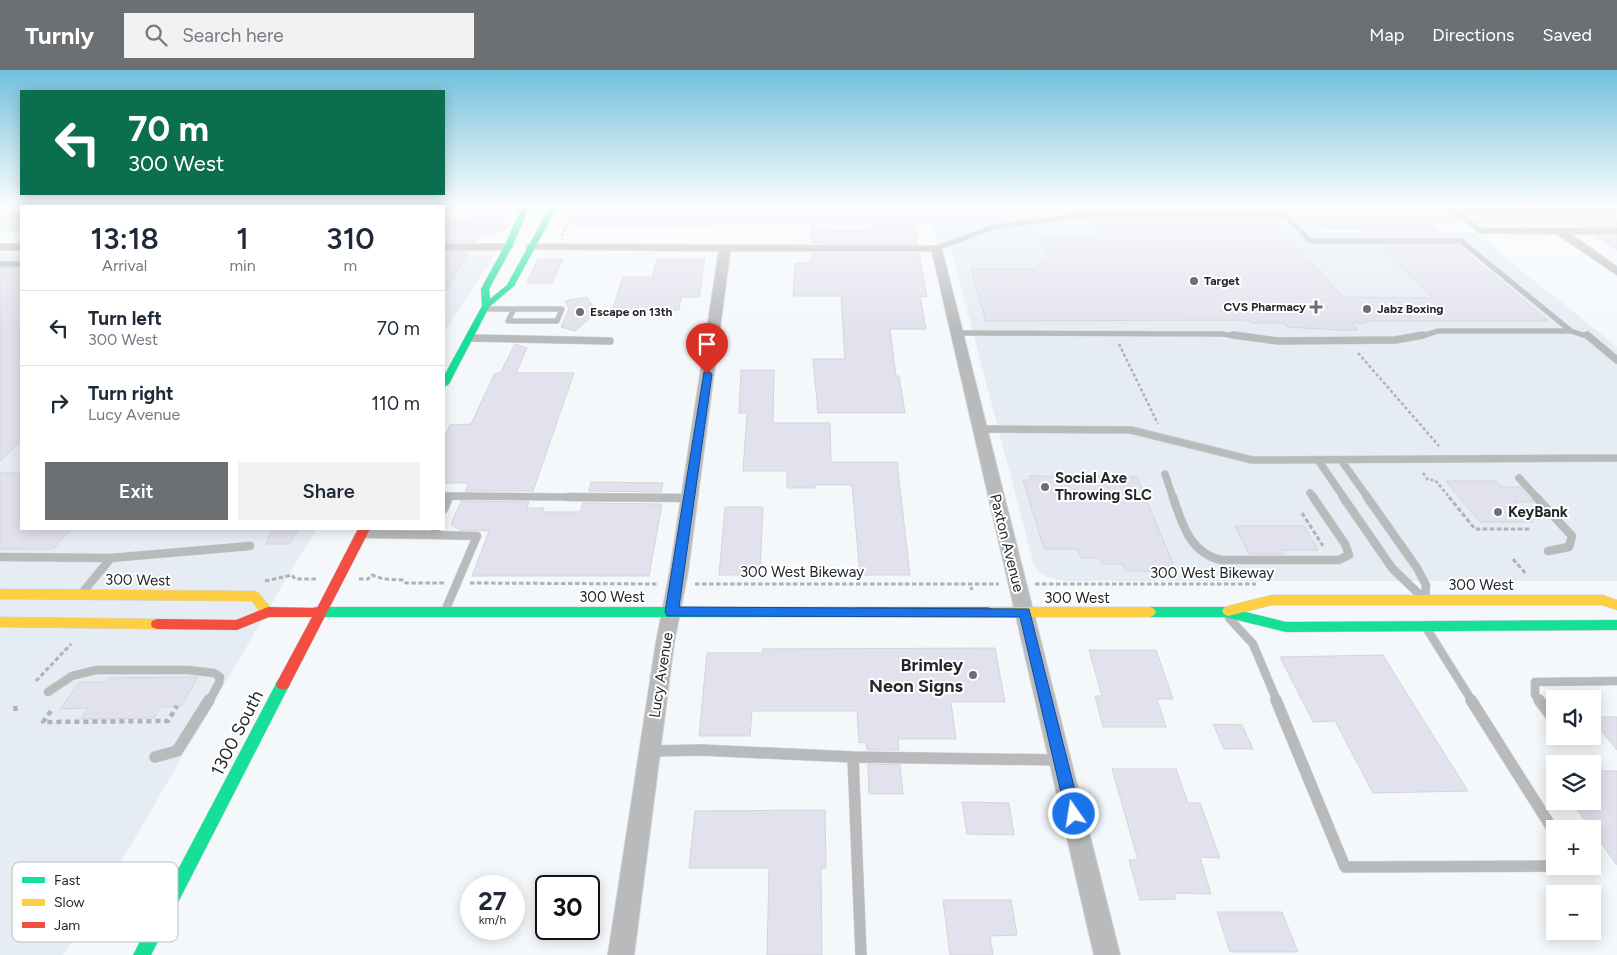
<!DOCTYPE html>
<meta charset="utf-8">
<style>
body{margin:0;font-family:Figtree,sans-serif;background:#f2f2f3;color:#1f2937;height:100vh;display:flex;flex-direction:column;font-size:19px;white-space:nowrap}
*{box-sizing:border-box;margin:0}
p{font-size:16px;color:#747a83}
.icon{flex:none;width:28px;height:28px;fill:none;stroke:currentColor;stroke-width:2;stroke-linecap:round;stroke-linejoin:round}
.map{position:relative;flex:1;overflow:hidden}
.panel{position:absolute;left:20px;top:135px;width:425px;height:325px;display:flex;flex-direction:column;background:#fff;border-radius:0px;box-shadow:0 2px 12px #0003}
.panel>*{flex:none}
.guide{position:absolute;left:20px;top:20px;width:425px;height:105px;border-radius:0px;box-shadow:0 2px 12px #0003;background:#0b6e4f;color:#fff;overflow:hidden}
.tools{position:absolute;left:1546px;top:620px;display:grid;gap:10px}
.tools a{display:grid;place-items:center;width:55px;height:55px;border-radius:0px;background:#fff;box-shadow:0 2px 12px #0003;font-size:25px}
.speed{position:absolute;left:460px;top:805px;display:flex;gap:10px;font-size:25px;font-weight:700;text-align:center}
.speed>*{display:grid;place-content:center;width:65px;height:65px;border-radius:50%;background:#fff;box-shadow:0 2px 12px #0003;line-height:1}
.speed small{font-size:12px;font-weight:400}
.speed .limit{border:2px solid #111;border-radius:8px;background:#fff;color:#111}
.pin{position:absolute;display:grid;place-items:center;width:42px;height:42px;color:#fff;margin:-51px -21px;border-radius:50% 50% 50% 0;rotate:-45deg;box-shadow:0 0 5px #0007}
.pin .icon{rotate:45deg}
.me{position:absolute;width:55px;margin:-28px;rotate:347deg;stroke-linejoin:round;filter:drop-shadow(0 0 4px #0008)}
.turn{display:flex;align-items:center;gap:18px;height:105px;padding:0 25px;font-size:22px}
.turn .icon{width:65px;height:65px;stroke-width:2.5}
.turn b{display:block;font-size:35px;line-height:42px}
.eta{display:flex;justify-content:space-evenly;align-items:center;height:85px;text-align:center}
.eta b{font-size:30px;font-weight:600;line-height:35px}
.action{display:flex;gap:10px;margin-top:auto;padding:10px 25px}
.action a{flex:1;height:58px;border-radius:0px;background:#6d7073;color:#fff;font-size:20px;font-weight:600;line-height:58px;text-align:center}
.action a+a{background:#f2f2f3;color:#1f2937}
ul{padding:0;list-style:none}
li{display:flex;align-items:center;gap:15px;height:75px;padding:0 25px;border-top:1px solid #e0e1e3}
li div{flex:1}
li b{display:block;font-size:19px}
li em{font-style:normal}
header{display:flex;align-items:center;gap:30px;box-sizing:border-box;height:70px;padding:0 25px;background:#6d7073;color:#fff}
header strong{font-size:24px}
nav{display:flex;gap:28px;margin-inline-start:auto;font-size:18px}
.search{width:350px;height:45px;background:#f2f2f3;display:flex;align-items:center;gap:12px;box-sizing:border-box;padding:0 18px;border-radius:0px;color:#747a83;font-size:19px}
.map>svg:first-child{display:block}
.built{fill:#e5ecf4}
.green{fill:#f7d9fd}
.building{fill:#e2e2ee;stroke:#d5d5d9}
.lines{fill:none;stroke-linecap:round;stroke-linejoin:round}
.lane-far3-casing{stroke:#d0d2d5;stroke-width:5.5}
.lane-far2-casing{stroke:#d0d2d5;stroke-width:8}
.lane-far1-casing{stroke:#d0d2d5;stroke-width:9}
.lane-casing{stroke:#d0d2d5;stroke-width:12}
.street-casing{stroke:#d0d2d5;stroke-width:2}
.fast-casing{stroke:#d0d2d5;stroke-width:1}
.slow-casing{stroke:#d0d2d5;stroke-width:1}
.jam-casing{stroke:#d0d2d5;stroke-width:1}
.path-far3{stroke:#b0b2b4;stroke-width:2;stroke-dasharray:2.5 2;stroke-linecap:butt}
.path-far2{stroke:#b0b2b4;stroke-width:2.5;stroke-dasharray:3 2.5;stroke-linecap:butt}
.path-far1{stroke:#b0b2b4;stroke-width:3;stroke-dasharray:4.5 2.5;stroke-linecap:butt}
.path{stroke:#b0b2b4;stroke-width:4.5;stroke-dasharray:5 4;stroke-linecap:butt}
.lane-far3{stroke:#b8babb;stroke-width:5}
.lane-far2{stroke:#b8babb;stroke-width:7}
.lane-far1{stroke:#b8babb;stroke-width:8}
.lane{stroke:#b8babb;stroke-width:11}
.street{fill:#b8babb;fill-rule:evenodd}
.fast{fill:#16e098;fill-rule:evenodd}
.slow{fill:#ffcf43;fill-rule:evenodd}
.jam{fill:#f24e42;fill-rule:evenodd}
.route{fill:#1a73e8;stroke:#114b97}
.poi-dot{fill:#6d7073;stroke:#fff;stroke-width:2}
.labels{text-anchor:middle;stroke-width:4;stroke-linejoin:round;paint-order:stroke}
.far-poi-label{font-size:12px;font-weight:bold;fill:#24272a;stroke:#fff;text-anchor:start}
.poi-label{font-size:15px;font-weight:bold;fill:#24272a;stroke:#fff;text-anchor:start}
.street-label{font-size:15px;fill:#24272a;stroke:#fff}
.near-poi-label{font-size:18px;font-weight:bold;fill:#24272a;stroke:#fff;text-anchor:end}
.near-street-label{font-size:18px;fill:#24272a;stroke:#fff}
.key{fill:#fff;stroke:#bdbebf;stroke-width:1}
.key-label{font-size:14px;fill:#24272a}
</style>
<header>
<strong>Turnly</strong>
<div class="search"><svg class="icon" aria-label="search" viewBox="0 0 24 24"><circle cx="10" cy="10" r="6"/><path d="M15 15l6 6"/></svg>Search here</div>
<nav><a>Map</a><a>Directions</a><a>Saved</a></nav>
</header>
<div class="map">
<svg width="1617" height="885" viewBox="0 0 1617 885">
<rect width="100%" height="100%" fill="#f5f8fb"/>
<path class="built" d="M1108 137H1293L1316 162H1474L1617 277V511H1064L1047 507 1038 501 1034 495 951 179 946 175 937 174 932 153Z
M0 184 21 185V459H317L296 492 135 768 63 885H0Z
M444 185H494L444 263Z"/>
<path class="green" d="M444 137H494L497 139 511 137 503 150 469 148 472 144 444 142Z
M958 137H1090L933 152 776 156 569 157 577 144 597 140C717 145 837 144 958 137Z"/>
<path class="building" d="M0 137H21V160H0Z
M1446 137 1463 152H1431L1446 167H1369L1361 159 1314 158 1294 138Z
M1470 146H1609L1617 152V156H1581L1577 153H1478Z
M444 148 509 153 507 159 488 166H478L475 172H444Z
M1091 150H1274L1343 227 1433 228 1378 175H1457L1548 251H1365L1366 253H1352L1358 260H1338L1287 257 1284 253H1251L1249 250 986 251 971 199H1033L1049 186 1040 167H1100Z
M914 155 917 174 812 173 811 157H832L833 161H872L871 156Z
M1596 166H1617V180Z
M444 182H469L444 223Z
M812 183H919L927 227 920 226 926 259H890L896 306H899L905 343H818L813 289H845L841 226H793L795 193H810Z
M538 189H563L552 213H527Z
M657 189H705L699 227H681L679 240 612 241 623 207H652Z
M0 198H21V371L0 391Z
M587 227 594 238 590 248 575 261 561 257 569 239 565 231Z
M515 274 527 278 516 303H574L533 421H465L469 413H444V368L450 355 471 354 495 303H500Z
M741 300H774L773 353H830L831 392H897L910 505H860L852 415H815V418H787V401H743L747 343H739Z
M0 403H21V459H71L53 479H0Z
M1030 406 1137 407 1176 501H1126L1123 494H1102L1100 488H1081L1078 479H1044L1023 410H1031Z
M1446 411H1496L1501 417H1520L1533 432H1515L1533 452H1480Z
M591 412 663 413 661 422 589 421Z
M461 431 529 432 527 438H544L543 442H580L583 433 662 434 649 506H472L489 461 459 460 451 454Z
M725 437H763L760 505H719Z
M1235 456H1304L1318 480H1281L1283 484H1249Z
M272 459H298L289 474H266Z
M995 578 1005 632H951L956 669H898L899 680H867L866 672 859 673 857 641H752L750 666H699L707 583H762L763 579Z
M1089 580H1156L1173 629H1157L1166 657H1103L1095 626H1102Z
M1383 585 1407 624 1468 721 1373 723 1335 651 1313 652 1280 587Z
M198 607 181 636 161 637 154 648 81 649 88 638 60 639 80 612H106L109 608Z
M1592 647H1617V680L1592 649Z
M1213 654 1242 655 1253 679H1224Z
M868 694 900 695 903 724H869Z
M1112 699H1176L1188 733H1200L1220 788 1200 787 1211 824 1174 823 1176 829 1140 830 1129 790H1138Z
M1592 701H1617V795L1571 731H1592Z
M962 732 1009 733 1014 765 967 764Z
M825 740 826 798H821L822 885H767L769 798H689L695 741Z
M943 830H1011L1017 865 990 866 993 885H950Z
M1217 842H1282L1298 882H1230Z"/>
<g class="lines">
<g class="lane-far3-casing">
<path id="lane-far3" d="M1450 137 1482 161
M1457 142H1614
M937 178 994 157 1075 146H1286L1310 171H1461L1571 261
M0 194H21
M485 239H514
M514 239H562L557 251H508Z
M958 263 1222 264 1243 267
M1419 267 1438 261H1571L1589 267"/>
</g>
<g class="lane-far2-casing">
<path id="lane-far2" d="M1233 265 1278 271 1395 270 1423 265
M1587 265 1617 290
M469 268 610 271
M980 359 1131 360 1252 390 1617 388
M1318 390 1344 428
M1341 390 1368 428
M1165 404 1173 428
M1519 408 1537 428
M1310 423 1314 428
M444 426H449L448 428
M449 426 689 428"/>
</g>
<g class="lane-far1-casing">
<path id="lane-far1" d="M568 427 689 428
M1173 427C1182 454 1190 483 1221 490H1339L1349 485 1345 474 1313 427
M1343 427 1392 498 1422 527
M1367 427 1417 498 1426 515 1425 529
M1536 427 1572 466 1569 477 1548 481
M444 439 449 427
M436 459 433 465 477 466 445 541
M363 464 433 465
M0 487 111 488 250 476
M82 523 111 488
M1229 548 1253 574 1277 631
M1427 559 1472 631
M48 622 72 606 96 600H188L214 603 220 607 219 613 209 631
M1540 631 1535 625V612L1617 611"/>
</g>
<g class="lane-casing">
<path id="lane" d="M1276 630 1345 797 1555 796
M1471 630 1555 763
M1539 630 1555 651
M652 681 701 680 853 687 861 885
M155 687 177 681 209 630
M853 687 1059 690"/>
</g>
<g class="street-casing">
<path id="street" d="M1482 158H1617V164H1571L1617 197V205L1557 164 1478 163 1477 161 1478 159Z
M0 174H21V180H0Z
M444 174H508L513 177 508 180H444Z
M531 174 941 176 1120 885H1094L932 181H730L688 501 674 573 634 885H608L656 573 670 501 719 181 527 179 526 177 527 175Z"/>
</g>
<g class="fast-casing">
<path id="fast" d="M522 137H529L512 177 489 219 490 229 507 215 550 137H557L514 216 489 237 449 314 444 317V306L482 236 481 219 504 177Z
M727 137H811L808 139H730Z
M315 537H859L863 539 865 542 863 545 859 547H315L311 545 309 542 311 539Z
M1150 537H1225L1286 552 1617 550V560L1286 562 1225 547H1150L1146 545 1144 542 1146 539Z
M283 608 288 610 290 614 151 885H133L278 610Z"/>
</g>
<g class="slow-casing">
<path id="slow" d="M0 519 255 521 259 523 274 542 272 545C262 549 257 538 252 531L0 529Z
M1272 525H1603L1617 530V540L1602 535H1272L1228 546 1224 544 1222 541 1224 538 1228 536Z
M988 537H1150L1154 539 1156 542 1154 545 1150 547H988L984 545 982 542 984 539Z
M0 547 157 549 162 551 163 554 162 557 157 559 0 557Z"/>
</g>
<g class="jam-casing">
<path id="jam" d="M358 459H370L288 618 283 620 278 618 276 614 312 547H269L237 560 157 559 152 557 151 554 152 551 157 549 236 550 268 537 317 538Z
M859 537H988L992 539 994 542 992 545 988 547H859L855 545 853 542 855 539Z"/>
</g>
<path class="path-far3" d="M562 166 575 137"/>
<path class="path-far2" d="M1119 274 1158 354
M1358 283 1439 376
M1423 403 1428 410H1435L1450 428"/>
<path class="path-far1" d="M1449 427 1475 459H1530
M1302 443 1323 476
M1513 489 1526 504
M359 509H368L372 505 383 509 403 510 406 513H444
M265 511 292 505 295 509H316
M470 513 659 514
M695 514H999
M1035 514H1256
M971 517 972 520
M36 611 71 574"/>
<path class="path" d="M15 636 16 641
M51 641 43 652 168 651 177 636"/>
<use href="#lane-far3" class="lane-far3"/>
<use href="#lane-far2" class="lane-far2"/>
<use href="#lane-far1" class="lane-far1"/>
<use href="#lane" class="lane"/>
<use href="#street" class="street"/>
<use href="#fast" class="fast"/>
<use href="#slow" class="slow"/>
<use href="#jam" class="jam"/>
</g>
<linearGradient id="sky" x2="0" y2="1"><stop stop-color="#73c0dc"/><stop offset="0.52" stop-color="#fafcfd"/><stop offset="1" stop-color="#fafcfd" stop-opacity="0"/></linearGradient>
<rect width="1617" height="261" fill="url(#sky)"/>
<path class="route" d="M704 302H710L712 304 679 537 1029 539 1081 744 1079 749 1074 751 1068 749 1066 744 1020 547 667 546 665 542Z"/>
<g class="poi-dot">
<circle cx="1194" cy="211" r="5"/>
<path d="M1313.5 229.5h5v5h5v5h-5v5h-5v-5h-5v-5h5z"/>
<circle cx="1367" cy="239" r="5"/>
<circle cx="580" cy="242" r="5"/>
<circle cx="1045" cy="417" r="5"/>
<circle cx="1498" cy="442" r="5"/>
<circle cx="973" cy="605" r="5"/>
</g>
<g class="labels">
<g class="far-poi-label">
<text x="1204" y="215">Target</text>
<text x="1306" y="241" text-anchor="end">CVS Pharmacy</text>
<text x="1377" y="243">Jabz Boxing</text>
<text x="590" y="246">Escape on 13th</text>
</g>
<g class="poi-label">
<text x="1055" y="413">Social Axe<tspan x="1055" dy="17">Throwing SLC</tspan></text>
<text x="1508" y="447">KeyBank</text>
</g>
<g class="street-label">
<text transform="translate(1007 473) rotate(76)" y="5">Paxton Avenue</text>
<text x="802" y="507">300 West Bikeway</text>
<text x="1212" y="508">300 West Bikeway</text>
<text transform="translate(138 510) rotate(1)" y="5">300 West</text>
<text x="1481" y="520">300 West</text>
<text x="612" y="532">300 West</text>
<text x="1077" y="533">300 West</text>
<text transform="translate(661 605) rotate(-81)" y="5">Lucy Avenue</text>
</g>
<g class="near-poi-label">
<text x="963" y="601">Brimley<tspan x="963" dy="21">Neon Signs</tspan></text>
</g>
<g class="near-street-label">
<text transform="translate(237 663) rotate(-63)" y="6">1300 South</text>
</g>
</g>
<rect x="12" y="792" width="166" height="80" rx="8" class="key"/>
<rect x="22" y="807" width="23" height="6" fill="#16e098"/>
<rect x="22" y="829" width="23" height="7" fill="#ffcf43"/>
<rect x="22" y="852" width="23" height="6" fill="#f24e42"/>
<g class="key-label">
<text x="54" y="815">Fast</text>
<text x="54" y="837">Slow</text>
<text x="54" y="860">Jam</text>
</g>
</svg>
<div class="tools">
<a><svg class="icon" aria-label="sound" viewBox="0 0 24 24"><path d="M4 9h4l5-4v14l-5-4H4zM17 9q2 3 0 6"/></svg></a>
<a><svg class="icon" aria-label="layers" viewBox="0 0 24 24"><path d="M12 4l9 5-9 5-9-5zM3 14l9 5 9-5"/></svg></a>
<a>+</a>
<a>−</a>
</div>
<div class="speed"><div>27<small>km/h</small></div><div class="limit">30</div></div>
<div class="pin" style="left:707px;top:304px;background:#d93025"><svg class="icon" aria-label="arrive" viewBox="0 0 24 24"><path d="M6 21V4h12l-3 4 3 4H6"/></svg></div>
<svg class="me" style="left:1074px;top:744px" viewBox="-20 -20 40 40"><circle r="17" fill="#1a73e8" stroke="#fff" stroke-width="3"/><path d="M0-11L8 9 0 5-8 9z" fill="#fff"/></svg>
<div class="guide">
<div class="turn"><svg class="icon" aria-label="left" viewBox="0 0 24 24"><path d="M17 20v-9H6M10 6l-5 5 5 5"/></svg><div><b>70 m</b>300 West</div></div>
</div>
<section class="panel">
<div class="eta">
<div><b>13:18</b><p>Arrival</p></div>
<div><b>1</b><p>min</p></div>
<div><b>310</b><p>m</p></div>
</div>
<ul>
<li><svg class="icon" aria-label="left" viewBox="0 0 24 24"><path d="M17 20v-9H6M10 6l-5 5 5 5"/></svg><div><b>Turn left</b><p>300 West</p></div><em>70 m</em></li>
<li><svg class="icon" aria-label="right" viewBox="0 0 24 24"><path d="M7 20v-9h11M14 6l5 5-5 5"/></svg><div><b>Turn right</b><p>Lucy Avenue</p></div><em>110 m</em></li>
</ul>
<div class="action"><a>Exit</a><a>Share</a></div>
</section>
</div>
